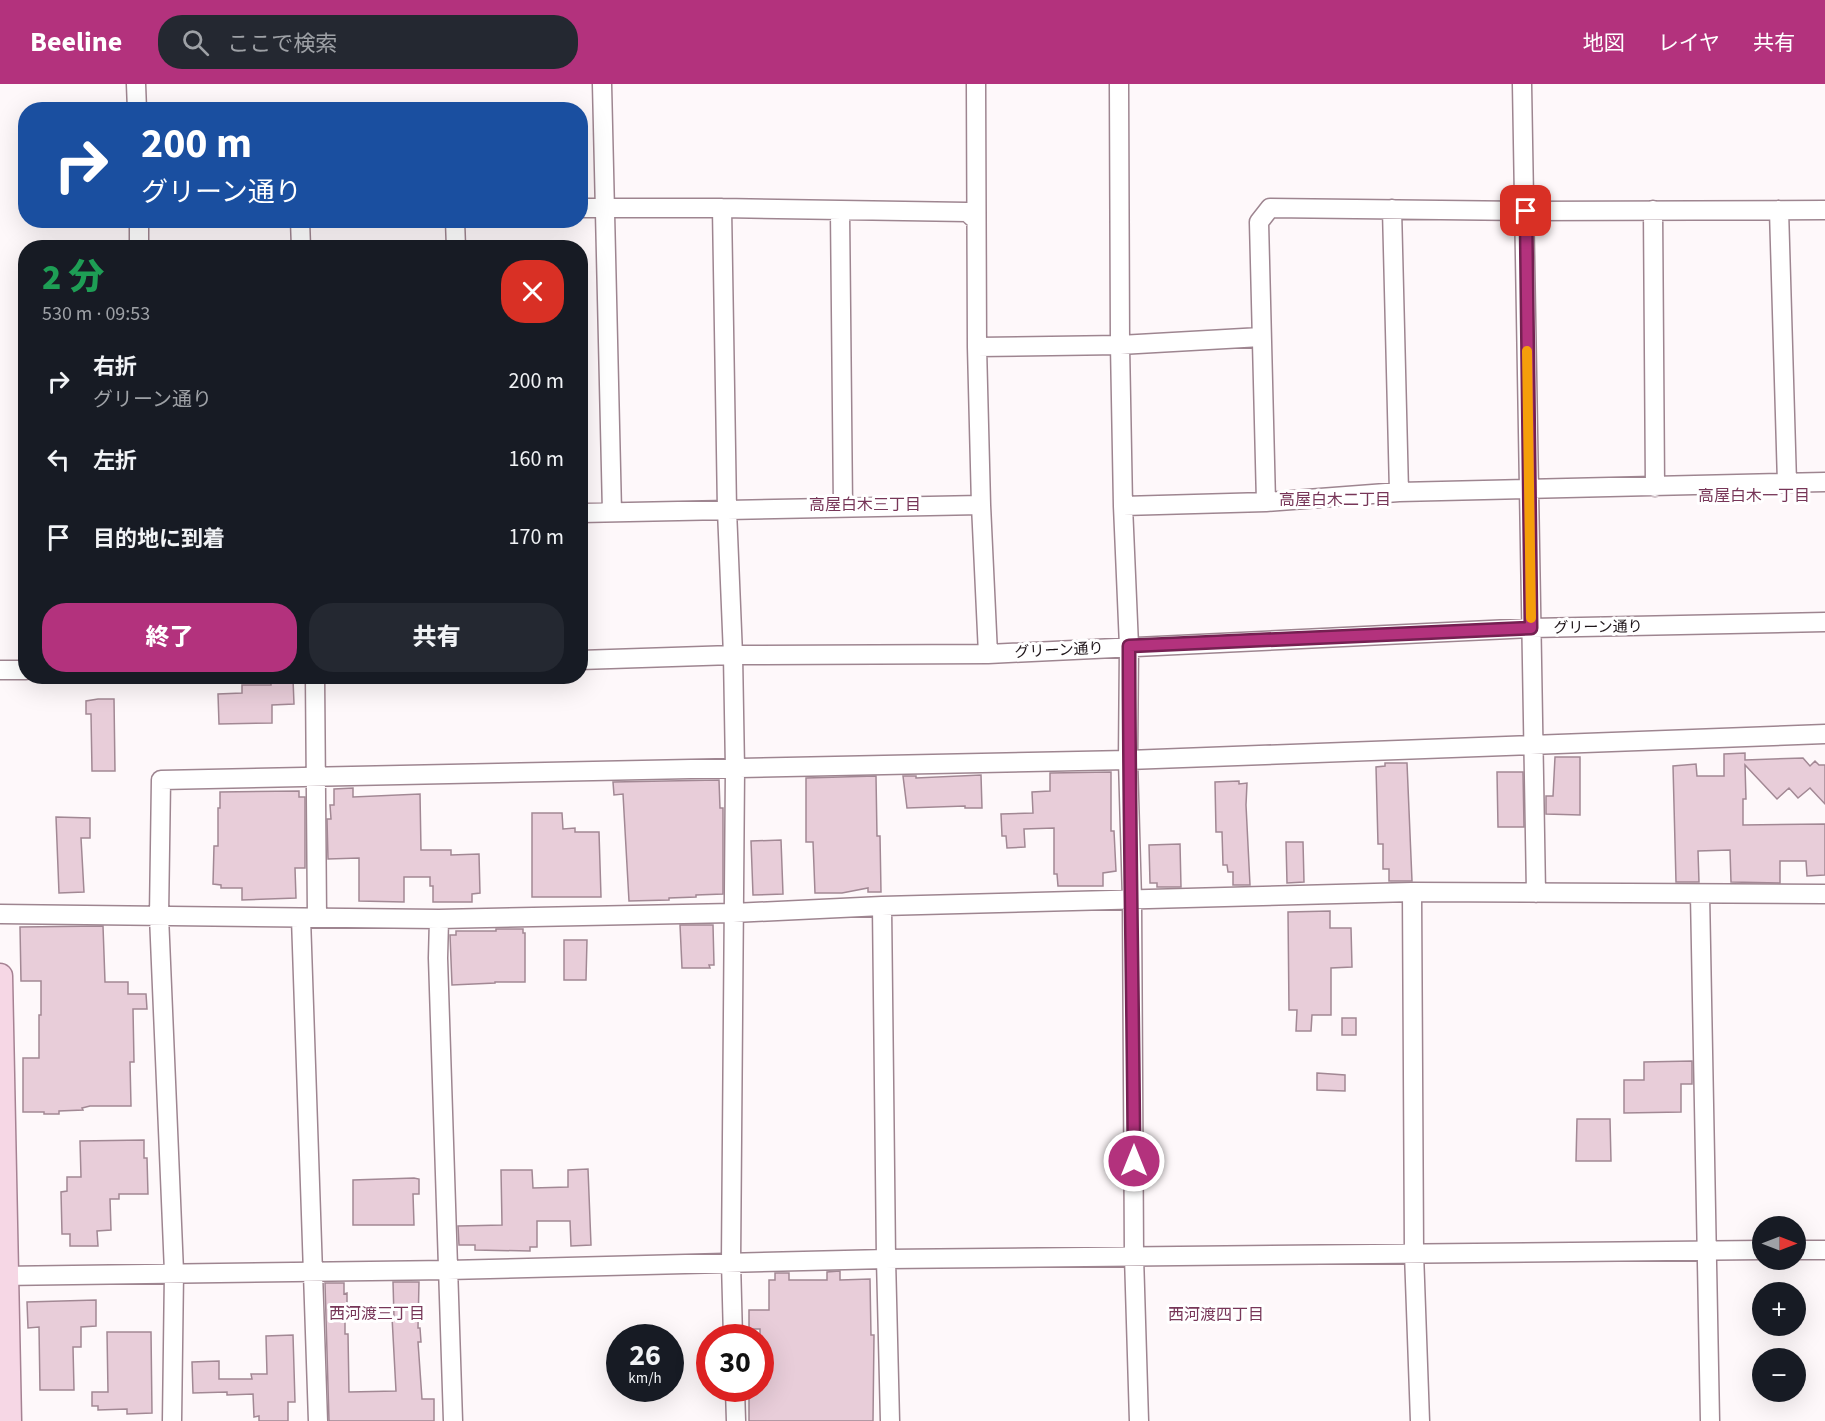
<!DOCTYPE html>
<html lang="ja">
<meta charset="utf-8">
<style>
body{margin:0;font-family:"Source Sans 3","Noto Sans JP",sans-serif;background:#242831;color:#f1f3f6;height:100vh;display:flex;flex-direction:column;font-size:22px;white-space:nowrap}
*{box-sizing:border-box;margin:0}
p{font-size:20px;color:#9ea1a6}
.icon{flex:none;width:33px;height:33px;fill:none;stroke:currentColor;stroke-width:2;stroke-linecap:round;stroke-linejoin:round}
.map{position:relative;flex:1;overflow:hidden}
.panel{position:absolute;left:18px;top:156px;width:570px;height:444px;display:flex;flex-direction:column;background:#171b24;border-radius:24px;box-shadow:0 6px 24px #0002}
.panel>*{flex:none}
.guide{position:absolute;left:18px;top:18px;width:570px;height:126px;border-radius:24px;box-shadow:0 6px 24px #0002;background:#1a4fa0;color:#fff;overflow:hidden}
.needle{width:39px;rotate:90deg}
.controls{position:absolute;left:1752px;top:1132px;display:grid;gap:12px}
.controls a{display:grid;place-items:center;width:54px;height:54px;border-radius:50%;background:#171b24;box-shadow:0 6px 24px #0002;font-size:30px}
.speed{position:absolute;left:606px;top:1240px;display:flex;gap:12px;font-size:30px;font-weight:700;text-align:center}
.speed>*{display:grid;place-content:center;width:78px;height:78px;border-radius:50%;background:#171b24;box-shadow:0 6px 24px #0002;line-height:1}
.speed small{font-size:15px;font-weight:400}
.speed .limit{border:9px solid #d22;background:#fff;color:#111}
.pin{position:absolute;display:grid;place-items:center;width:51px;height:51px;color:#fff;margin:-26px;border-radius:12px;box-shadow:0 3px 9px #0006}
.me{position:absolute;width:66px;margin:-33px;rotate:0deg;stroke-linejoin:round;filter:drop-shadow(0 0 4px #0008)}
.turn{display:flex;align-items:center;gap:21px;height:126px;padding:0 24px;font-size:27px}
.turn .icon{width:78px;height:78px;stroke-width:2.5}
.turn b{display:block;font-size:42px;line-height:51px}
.round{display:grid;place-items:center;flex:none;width:63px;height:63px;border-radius:24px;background:#242831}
.head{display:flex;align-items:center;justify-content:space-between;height:102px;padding:0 24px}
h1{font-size:36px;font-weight:800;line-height:45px;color:#1e9e55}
.button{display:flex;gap:12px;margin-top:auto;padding:12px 24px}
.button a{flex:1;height:69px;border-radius:24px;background:#b3327d;color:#fff;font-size:24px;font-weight:800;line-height:69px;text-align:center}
.button a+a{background:#242831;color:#f1f3f6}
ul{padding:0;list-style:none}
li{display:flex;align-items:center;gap:18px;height:78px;padding:0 24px}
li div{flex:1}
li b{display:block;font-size:22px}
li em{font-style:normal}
header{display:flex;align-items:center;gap:36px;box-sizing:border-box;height:84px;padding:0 30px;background:#b3327d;color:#fff}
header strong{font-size:28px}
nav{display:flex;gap:33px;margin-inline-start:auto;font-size:21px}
.search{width:420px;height:54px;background:#242831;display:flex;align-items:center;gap:15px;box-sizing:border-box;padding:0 21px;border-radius:24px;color:#9ea1a6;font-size:22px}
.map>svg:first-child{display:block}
.building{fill:#e8cdd9;stroke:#a28894;stroke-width:1.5}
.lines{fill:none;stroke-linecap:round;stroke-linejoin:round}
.minor-casing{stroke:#9e8590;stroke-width:21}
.major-casing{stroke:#a68293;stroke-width:27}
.minor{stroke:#fff;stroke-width:18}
.major{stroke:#f6d7e5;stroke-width:24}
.route-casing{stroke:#742051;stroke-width:15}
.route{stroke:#b3327d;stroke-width:10}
.slow{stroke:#f59e0b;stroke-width:10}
.labels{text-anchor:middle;stroke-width:6;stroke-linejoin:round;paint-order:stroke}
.street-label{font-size:15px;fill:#1e1519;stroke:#fff}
.neighbourhood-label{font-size:16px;fill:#773658;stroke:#fff}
</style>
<header>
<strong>Beeline</strong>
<div class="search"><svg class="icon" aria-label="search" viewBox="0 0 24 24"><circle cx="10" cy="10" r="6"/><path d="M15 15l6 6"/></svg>ここで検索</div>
<nav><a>地図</a><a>レイヤ</a><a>共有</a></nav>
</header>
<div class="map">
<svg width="1825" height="1337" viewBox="0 0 1825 1337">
<rect width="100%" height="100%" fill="#fef8fa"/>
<path class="building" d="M271 595H293L294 620 272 621V639L219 640 218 610 242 609V601H271Z
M98 615H114L115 687H92L91 630H86V617Z
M1745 669V676L1803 674 1810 682 1815 677 1819 681H1825V720L1810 704 1798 714 1789 704 1777 715 1745 681 1746 715H1743V741L1825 740V791L1807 792 1806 777H1780V799L1731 798 1730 766 1698 767 1699 798H1676L1673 682 1696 680 1697 692H1724V670Z
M1555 673H1580V731L1546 730V712H1553Z
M1385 679H1407L1412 797H1389V785H1383V760H1378L1376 683 1385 682Z
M1111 688V747H1114L1116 787 1103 789V802H1058L1057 790H1054V744L1024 745 1025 763 1007 764 1006 752H1002L1001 730 1033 729 1032 708 1050 707V689Z
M1497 688H1523L1524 743H1498Z
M981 691 982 724H965V722L907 724 903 692H916V694Z
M876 692 877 752H880L881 808H868V804L842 809H815L813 758H806V694Z
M719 696 720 724H723V810L696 811V813L669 814V816L629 817 623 710 614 711 613 698Z
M1239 697V700L1247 699 1246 721 1250 801H1233V788H1228L1227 781H1223L1222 748H1216L1215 698Z
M353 704V713L420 710 421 766H451V771L479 770 480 809 472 810V818H433V802H430V793H404V818L359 817V774L328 775 327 735H331L330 721H334V705Z
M299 707V713H305V784H295L296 814 242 816V804H221V801L213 800 214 762H218V724H220V708Z
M532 729H562L563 745 575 744V748H599L601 813H532Z
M56 733 90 734V754H81L84 808 59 809Z
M781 756 783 810 753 811 751 757Z
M1286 758H1303L1304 798 1287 799Z
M1180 760 1181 803H1157V799H1150L1149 761Z
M1330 827V844H1351L1352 883 1331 884V931H1312L1311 947H1296L1297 926H1289L1288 828Z
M680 841H713L714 881H709L710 884H682Z
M103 842 105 898H128V910H146L147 925H133L134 978H130L131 1022H90L82 1024 83 1026 59 1027V1030H44V1028H23V974H39V931H41V897H21L20 843Z
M496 845H523V849H525V898H495V899L452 901 450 851H456V847H496Z
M564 856H587L586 896H564Z
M1342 934H1356V951H1342Z
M1692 977V1000H1681V1028L1624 1029V996H1644V978Z
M1317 989 1345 991V1007L1317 1006Z
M1577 1035H1610L1611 1077H1576Z
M144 1056V1074H147L148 1110H119V1115H110L111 1146 97 1147 98 1162H70V1150H62L61 1108 67 1107V1093H81L80 1057Z
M588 1085 591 1161 571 1162 570 1137H537V1163H530V1167L475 1166V1161H459L458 1142 502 1141 501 1086H532L533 1104 568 1103V1086Z
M414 1094 419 1095V1110H413L414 1141H353V1096Z
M840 1187V1196L870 1195 871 1251H874L873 1337H749V1305H760V1245H749V1226H769V1196H775V1189H789V1196H827V1188Z
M393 1198H419L418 1244H420L421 1258H418L422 1315H434V1337H329L325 1199H344V1210L347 1209V1223H345V1250H348L349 1308 396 1307 392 1233H394Z
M96 1216V1242L81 1243V1263H73L74 1306H40L39 1243 28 1244 27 1218Z
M107 1248H151L152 1329 127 1330V1325L98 1326V1322H92V1308H108Z
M293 1251 295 1318H288V1337H259V1332L254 1333 253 1310 227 1311V1308L193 1309 192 1278 219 1277V1295H252L251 1290H267L266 1252Z"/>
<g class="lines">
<g class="minor-casing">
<path id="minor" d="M136 0 137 26
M602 0 612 428
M1119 0 1120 261 1123 422 1129 562 1128 676 1132 816 1134 1172 1139 1337
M1522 0 1536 809
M580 124H722L967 128 976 136
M722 124 727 426 733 571 735 685 731 1178 733 1254
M1392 125 1399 408
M1653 126 1655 403
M1779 126 1787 399
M840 127 843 424
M139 136V164
M300 136 301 164
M455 136 456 164
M977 263 1120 261 1261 253
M1266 418 1259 138 1270 124 1526 127 1825 126
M981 421 988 570
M1123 422 1266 418 1399 408 1825 398
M580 429 981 421 977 263 976 0
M580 576 733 571 988 570 1531 544 1825 538
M0 586H26
M315 592 317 833
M1412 808 1414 1169 1420 1337
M1700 810 1710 1337
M882 822 886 1175 890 1337
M0 830 439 835 733 829 882 822 1412 808 1825 810
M301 834 318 1337
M439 835 438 874 453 1337
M1796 1166H1825
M0 1192 448 1186 886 1175 1762 1166
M735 1305 736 1337
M172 1337 174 1188 159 832 161 696 1128 676 1825 650"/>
</g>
<g class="major-casing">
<path id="major" d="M0 892 9 1337"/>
</g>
<use href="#minor" class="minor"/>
<use href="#major" class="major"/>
</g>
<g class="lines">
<g class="route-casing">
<path id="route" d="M1134 1077C1133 905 1129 734 1129 562L1531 544 1526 127"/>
</g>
<use href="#route" class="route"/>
<path class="slow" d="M1527 267 1531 534"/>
</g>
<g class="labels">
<g class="street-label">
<text transform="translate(1598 543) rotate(-1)" y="5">グリーン通り</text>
<text transform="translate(1059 566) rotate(-3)" y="5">グリーン通り</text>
</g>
<g class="neighbourhood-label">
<text x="1754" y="417">高屋白木一丁目</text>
<text x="1335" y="421">高屋白木二丁目</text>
<text x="865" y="426">高屋白木三丁目</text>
<text x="377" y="1235">西河渡三丁目</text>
<text x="1216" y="1236">西河渡四丁目</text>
</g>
</g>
</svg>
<div class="controls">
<a><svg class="needle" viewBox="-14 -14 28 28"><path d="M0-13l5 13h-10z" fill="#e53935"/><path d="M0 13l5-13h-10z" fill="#9ea1a6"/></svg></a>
<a>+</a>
<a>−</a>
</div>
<div class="speed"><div>26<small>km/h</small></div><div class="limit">30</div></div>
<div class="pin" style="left:1526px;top:127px;background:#d93025"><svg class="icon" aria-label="arrive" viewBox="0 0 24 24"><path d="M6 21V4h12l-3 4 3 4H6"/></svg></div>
<svg class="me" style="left:1134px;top:1077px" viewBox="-20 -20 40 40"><circle r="17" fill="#b3327d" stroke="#fff" stroke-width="3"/><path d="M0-11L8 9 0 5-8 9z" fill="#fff"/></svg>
<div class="guide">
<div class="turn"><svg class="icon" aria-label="right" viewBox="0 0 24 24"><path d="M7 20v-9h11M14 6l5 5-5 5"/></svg><div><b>200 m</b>グリーン通り</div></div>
</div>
<section class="panel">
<div class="head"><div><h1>2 分</h1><p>530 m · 09:53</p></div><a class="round" style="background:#d93025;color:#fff"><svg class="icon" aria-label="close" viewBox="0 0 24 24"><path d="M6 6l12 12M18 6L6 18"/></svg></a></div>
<ul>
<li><svg class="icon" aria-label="right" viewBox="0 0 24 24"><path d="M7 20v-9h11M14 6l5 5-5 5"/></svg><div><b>右折</b><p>グリーン通り</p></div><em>200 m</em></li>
<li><svg class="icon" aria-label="left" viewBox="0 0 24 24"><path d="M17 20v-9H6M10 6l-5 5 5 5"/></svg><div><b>左折</b></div><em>160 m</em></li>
<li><svg class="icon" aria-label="arrive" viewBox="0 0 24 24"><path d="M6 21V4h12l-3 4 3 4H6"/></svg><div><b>目的地に到着</b></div><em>170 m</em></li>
</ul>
<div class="button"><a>終了</a><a>共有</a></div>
</section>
</div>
